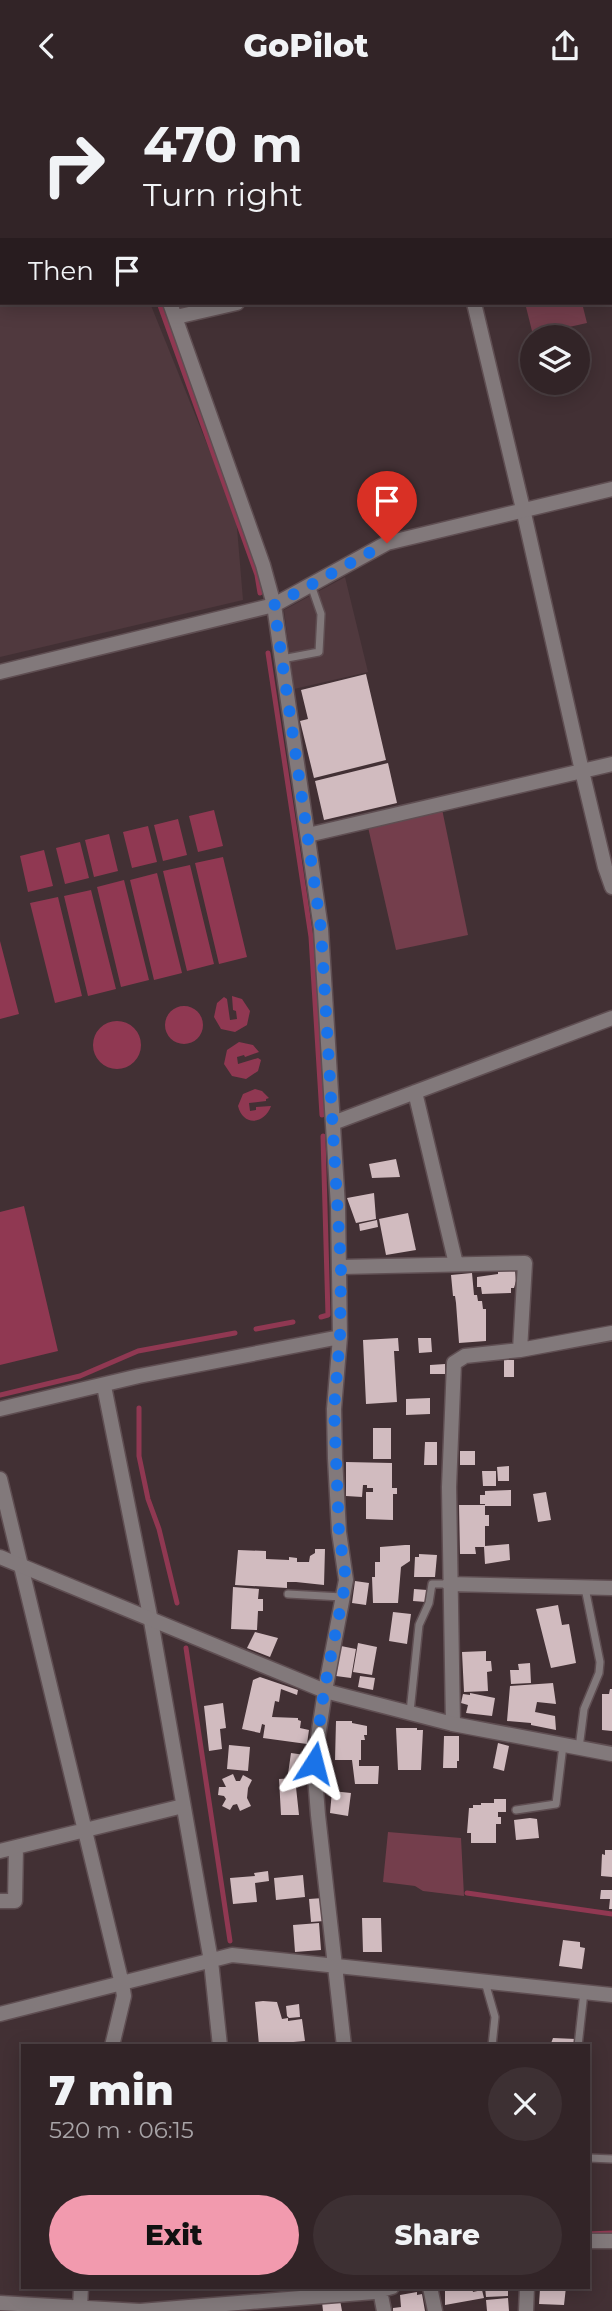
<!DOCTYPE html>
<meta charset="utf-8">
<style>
body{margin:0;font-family:Montserrat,sans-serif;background:#3d3033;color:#f1f3f6;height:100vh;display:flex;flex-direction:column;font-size:26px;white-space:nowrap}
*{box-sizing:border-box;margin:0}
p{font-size:23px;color:#a8a4a7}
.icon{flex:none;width:38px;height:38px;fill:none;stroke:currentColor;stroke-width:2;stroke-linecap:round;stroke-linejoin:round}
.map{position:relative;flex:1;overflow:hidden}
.details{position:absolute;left:21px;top:1953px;width:569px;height:245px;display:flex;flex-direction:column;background:#322427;border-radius:0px;box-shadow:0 4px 18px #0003,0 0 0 2px #4d4144}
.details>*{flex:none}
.hud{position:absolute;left:0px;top:0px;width:612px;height:214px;box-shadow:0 4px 18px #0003,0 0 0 2px #4d4144;background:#322427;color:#f1f3f6;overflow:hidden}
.controls{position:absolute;left:520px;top:234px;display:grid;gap:14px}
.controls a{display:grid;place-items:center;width:70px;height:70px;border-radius:50%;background:#322427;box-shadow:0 4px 18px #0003,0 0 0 2px #4d4144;font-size:35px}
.pin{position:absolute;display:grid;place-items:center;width:60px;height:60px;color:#fff;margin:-72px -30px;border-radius:50% 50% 50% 0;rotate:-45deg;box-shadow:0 0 7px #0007}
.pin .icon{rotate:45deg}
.me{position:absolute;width:77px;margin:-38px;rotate:9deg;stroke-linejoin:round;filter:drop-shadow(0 0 5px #0008)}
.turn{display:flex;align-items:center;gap:24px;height:147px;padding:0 28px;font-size:32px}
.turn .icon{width:91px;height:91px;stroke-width:2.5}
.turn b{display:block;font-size:49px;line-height:60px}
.then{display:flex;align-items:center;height:66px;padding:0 28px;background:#0003;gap:14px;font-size:26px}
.round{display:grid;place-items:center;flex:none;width:74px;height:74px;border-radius:37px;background:#3d3033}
.summary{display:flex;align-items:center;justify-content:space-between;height:119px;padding:0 28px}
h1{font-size:42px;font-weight:800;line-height:52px}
.button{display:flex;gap:14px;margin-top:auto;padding:14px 28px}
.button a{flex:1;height:80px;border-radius:42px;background:#f29aae;color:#111;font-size:28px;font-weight:800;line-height:80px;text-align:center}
.button a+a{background:#3d3033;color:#f1f3f6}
header{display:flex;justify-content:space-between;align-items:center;height:91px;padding:0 28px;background:#322427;font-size:32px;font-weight:800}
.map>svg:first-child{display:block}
.built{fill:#50393e}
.green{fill:#743e4c}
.water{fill:#903852}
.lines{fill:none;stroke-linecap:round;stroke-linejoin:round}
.stream{stroke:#903852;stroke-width:5}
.building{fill:#d1bbbf}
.service-casing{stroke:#5f4e52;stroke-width:10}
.minor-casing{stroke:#5f4e52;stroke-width:17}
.tertiary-casing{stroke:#5f4e52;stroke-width:17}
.service{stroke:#82797b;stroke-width:7}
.minor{stroke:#82797b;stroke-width:14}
.tertiary{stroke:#82797b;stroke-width:14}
.route{stroke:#1a73e8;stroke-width:12;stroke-dasharray:0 21.6}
</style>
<header><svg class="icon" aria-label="back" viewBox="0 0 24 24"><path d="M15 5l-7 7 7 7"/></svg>GoPilot<svg class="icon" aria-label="share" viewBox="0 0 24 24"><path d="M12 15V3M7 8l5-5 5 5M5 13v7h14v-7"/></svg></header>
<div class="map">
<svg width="612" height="2220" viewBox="0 0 612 2220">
<rect width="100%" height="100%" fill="#423034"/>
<path class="built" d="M0 77H2V212H150L236 425 243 509 0 566Z
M345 486 368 581 294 598 284 519Z"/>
<path class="green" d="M525 212H582L587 232 533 244Z
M442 718 468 844 396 859 368 736Z
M388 1741 461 1747 464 1805 423 1800 415 1795 383 1791Z"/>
<path class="water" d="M214 719 223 755 198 761 189 725Z
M178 728 187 764 163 770 154 734Z
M148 735 157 771 132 777 123 741Z
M109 743 118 780 94 786 85 749Z
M80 751 89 787 65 793 56 757Z
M44 759 53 795 28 801 20 765Z
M223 766 247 866 219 873 195 772Z
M190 774 214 873 187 880 163 780Z
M157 782 182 882 154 889 130 789Z
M124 789 149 889 121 896 97 796Z
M91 799 116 898 88 905 64 805Z
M58 806 82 905 55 912 30 812Z
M0 850 19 923 0 928Z
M232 905 242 908 250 920 247 934 235 941 221 938 214 926 217 912 224 906 227 908 230 929 237 928 236 920 233 919Z
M165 934a19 19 0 1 1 38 0a19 19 0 1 1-38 0Z
M93 954a24 24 0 1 1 48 0a24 24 0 1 1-48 0Z
M239 951 253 954 259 961 245 966 244 964 237 966 238 973 258 967 261 969 258 980 246 988 232 985 224 973 227 959Z
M255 998 262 1000 269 1007 266 1008V1010L249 1012 250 1020 256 1019V1016L271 1015C265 1033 243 1036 238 1015L243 1003Z
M24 1115 58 1260 0 1274V1121Z"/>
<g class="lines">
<path class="stream" d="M84 0 85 2
M0 62H2
M159 212 257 484 260 502
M268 562 311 846 322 1024
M321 1226 328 1224 323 1045
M256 1238 293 1231
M0 1304 80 1285 138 1260 235 1242
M139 1317V1365L148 1408 159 1438 177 1512
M186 1557 230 1850
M467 1802 612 1823
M588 2143 612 2142"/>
</g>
<path class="building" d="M366 583 386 669 314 687 300 630 308 628 301 599Z
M388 672 397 712 324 729 315 690Z
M396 1068 400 1086 372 1087 369 1073Z
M374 1102 376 1128 356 1132 347 1107Z
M408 1122 416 1159 386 1164 379 1128Z
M377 1129 378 1136 360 1140 359 1133Z
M515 1179 516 1190 514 1197H511V1202L482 1203 481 1196H477V1186L498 1183V1180Z
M472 1182 474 1204H477L478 1210H482L483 1218H486V1250L459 1252 456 1212 455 1205H453L451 1184Z
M398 1247 399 1260H394L397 1311 366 1313 363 1249Z
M418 1247H431L432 1261 419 1262Z
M504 1269H514V1286H504Z
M445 1273V1283H430V1274Z
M430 1307V1323L406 1324V1308Z
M373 1337H391V1368H373Z
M425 1351H437V1374H424Z
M460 1360H475V1374H460Z
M346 1371 392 1372V1397H397V1403H393V1429L366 1428V1401H373V1397H367V1394H363L362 1406 346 1405Z
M509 1375V1390H498L497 1376Z
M482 1380H496V1395H483Z
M511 1399V1415H485V1413H480V1404H485V1400Z
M546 1401 551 1429 538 1431 533 1403Z
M459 1414H485V1424H489V1435H485V1455L509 1453 510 1469 485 1473 484 1456H475L476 1463H460Z
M405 1454H410V1470L401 1476 398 1512H373L372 1486H375V1471H380V1456Z
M315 1458H325L324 1494 296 1491H287V1497L235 1494 238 1459 266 1460V1468L289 1469V1466L297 1467V1471H309L310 1465 315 1462Z
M419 1463 437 1464 435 1486H414L415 1466H419Z
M355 1490 369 1492 366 1514 352 1512Z
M233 1496 259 1498 258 1508H263V1520H258L257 1539 231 1538Z
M414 1498 427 1499 426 1511 413 1510Z
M558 1514 562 1534 569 1533 576 1572 551 1577 536 1518Z
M393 1521 411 1523 407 1553 389 1550Z
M255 1541 278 1547 270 1566 247 1557Z
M358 1552 377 1556 372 1584 353 1581Z
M341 1555 356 1558 351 1587 336 1585Z
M486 1560V1570H491L492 1580 487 1581 488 1600 464 1601 462 1561Z
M530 1572 531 1592 511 1593 510 1579H519L518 1573Z
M360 1585 375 1587 373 1599 358 1596Z
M260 1586 298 1599 297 1604 281 1598 279 1611 275 1610 272 1626 298 1627V1629L301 1630 300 1637 309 1639 307 1653 263 1647 265 1634 262 1633 260 1642 242 1638 253 1589Z
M553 1592 556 1613 537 1611 535 1621 555 1625 556 1639 531 1634V1632L507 1630 510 1595Z
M610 1598H612V1640L602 1639V1603H609Z
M470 1602 495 1607 492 1625 466 1622 468 1614 461 1612 463 1603 470 1604Z
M223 1612 226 1637 220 1638 222 1658 209 1660 204 1615Z
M336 1630H352V1632L367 1635V1644H364L365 1649H361V1669H359V1675H379L378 1693H355L352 1669H335Z
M396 1637H417V1639H423L421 1679H398Z
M444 1645H459V1670H457V1677H443Z
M498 1652 509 1655 504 1680 493 1677Z
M229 1654 250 1656 248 1680 227 1678Z
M291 1662 305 1664 302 1685 288 1683Z
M233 1683 236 1690H240L243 1684 252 1689 248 1697 247 1707 251 1715 240 1720 237 1713 233 1714 230 1719 222 1715 226 1708 224 1705 218 1704 219 1696H226L222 1688Z
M295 1687 299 1724H281L279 1688Z
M332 1700 351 1702 348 1725 330 1722Z
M494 1708H506V1721H498V1726H501V1733H496V1752H471V1742H467L469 1717H473V1714H481V1712H494Z
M530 1727 537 1728 539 1747 516 1749 514 1729Z
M605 1759H612V1786L601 1785 602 1763 605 1764Z
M268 1780 269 1790 255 1792 257 1811 233 1813 230 1787 255 1785 254 1782Z
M303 1784 305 1806 276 1809 274 1787Z
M601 1799H612V1818H609L610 1808H600Z
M323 1807 324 1830 311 1831 309 1808Z
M362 1827H381L382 1861H363Z
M319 1832 321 1859 295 1861 293 1834Z
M563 1849 580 1851V1856L585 1857 582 1878 559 1875Z
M263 1910 277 1911 282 1928 288 1927V1930L302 1928 305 1950 259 1954 255 1911Z
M299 1913 300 1926 289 1927 287 1925 286 1915Z
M553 1947 576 1948V1955H550Z
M445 2196H472L473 2201 482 2199 484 2207 445 2214Z
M485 2196H508V2205L486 2206Z
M548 2196H566L564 2214 539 2213 540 2198Z
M417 2201V2204L422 2203 425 2220H393V2217L401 2216 400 2204Z
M508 2207 509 2220H487L486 2209Z
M340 2209 342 2220H323L322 2211Z"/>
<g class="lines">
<g class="service-casing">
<path id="service" d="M282 568 319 561 321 523 311 494
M288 1503 342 1506
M410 1621 419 1534 429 1512 432 1493H449
M579 1657 584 1618 599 1582 600 1571 585 1497
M516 1719 556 1713 563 1654
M485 1891 495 1926 492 1955
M578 1955 584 1901
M589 2067 612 2068"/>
</g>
<g class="minor-casing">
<path id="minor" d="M94 0V2
M143 2 146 0
M0 54 2 53
M611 124 612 123
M170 212 263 474 274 514 321 838 338 1116 340 1246 334 1318 335 1367 339 1441 346 1489 325 1600 314 1672 318 1724 344 1955
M176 226 237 212
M523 418 582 680 605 776 612 796
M308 744 612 673
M415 1001 456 1173
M333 1032 612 927
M341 1176 525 1172 520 1259
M104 1295 151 1530 211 1870 220 1955
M0 1318 139 1285 340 1246
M0 1388 122 1893 124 1905 112 1955
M449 1493 612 1497
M453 1633 449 1396 454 1272 465 1265 520 1259 612 1242
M0 1760 183 1715
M0 1810H15L16 1756
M0 1923 232 1864 612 1904
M588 2150H612
M430 2196 435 2220
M380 2199 384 2220
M0 2212 140 2220 374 2201 392 2196
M80 2217 81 2196
M526 2220 527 2196"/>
</g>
<g class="tertiary-casing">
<path id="tertiary" d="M425 0 426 2
M474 212 523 418
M0 581 274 514 387 452 612 398
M0 1466 325 1600 453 1633 612 1663"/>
</g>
<use href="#service" class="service"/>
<use href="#minor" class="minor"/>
<use href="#tertiary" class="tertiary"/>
</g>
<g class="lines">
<path class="route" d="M314 1672 324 1600 346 1489 339 1441 334 1318 340 1246 341 1176 321 838 274 514 387 452"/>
</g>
</svg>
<div class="controls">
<a><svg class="icon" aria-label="layers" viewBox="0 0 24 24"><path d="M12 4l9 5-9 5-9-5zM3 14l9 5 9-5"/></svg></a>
</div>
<div class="pin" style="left:387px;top:452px;background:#d93025"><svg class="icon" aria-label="arrive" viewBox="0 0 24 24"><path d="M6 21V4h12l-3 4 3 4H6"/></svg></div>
<svg class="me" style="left:314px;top:1672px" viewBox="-20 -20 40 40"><path d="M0-17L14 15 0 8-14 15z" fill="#1a73e8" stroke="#fff" stroke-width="4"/></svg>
<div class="hud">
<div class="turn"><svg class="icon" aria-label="right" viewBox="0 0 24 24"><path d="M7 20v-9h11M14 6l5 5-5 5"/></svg><div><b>470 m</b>Turn right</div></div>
<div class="then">Then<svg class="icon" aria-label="arrive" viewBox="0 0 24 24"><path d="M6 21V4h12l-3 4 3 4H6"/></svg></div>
</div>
<section class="details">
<div class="summary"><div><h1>7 min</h1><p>520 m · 06:15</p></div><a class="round"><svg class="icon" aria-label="close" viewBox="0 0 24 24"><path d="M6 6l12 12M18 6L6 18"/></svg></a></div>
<div class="button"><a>Exit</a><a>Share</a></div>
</section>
</div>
